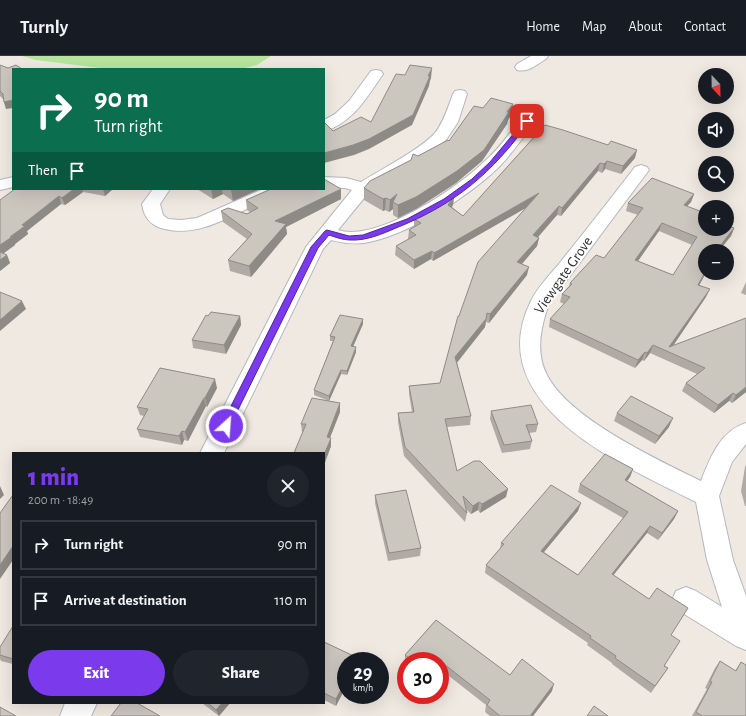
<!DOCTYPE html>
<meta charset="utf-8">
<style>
body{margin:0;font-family:"Alegreya Sans",sans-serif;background:#20242c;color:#f1f3f6;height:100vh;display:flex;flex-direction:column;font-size:15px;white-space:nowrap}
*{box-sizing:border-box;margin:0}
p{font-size:13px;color:#9ea1a6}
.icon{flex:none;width:22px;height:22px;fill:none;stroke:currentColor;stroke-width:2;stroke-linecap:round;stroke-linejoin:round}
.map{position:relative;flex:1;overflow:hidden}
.side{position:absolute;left:12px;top:396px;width:313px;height:252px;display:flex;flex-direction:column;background:#171b24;border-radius:0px;box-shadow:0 4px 16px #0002}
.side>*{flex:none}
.top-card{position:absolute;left:12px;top:12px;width:313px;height:122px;border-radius:0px;box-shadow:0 4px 16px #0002;background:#0b6e4f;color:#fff;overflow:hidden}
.needle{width:26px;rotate:158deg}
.tools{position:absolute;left:698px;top:12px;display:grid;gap:8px}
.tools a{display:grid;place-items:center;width:36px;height:36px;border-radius:50%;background:#171b24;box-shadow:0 4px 16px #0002;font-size:20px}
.speed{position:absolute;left:337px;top:596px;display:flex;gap:8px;font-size:20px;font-weight:700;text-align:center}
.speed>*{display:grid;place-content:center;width:52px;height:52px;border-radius:50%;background:#171b24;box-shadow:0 4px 16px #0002;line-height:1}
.speed small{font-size:10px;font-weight:400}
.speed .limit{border:6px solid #d22;background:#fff;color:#111}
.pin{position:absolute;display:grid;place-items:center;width:34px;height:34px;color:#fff;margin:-17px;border-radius:8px;box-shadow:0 2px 6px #0006}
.me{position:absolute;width:44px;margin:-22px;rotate:26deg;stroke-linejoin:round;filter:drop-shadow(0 0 3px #0008)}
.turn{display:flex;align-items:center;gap:14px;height:84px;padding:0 16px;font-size:18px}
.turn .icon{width:52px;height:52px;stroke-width:2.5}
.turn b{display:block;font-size:28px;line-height:34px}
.then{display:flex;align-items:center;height:38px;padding:0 16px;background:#0003;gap:8px;font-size:15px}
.round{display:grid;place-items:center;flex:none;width:42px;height:42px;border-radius:21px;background:#20242c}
.overview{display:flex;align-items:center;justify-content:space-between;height:68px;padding:0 16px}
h1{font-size:24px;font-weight:800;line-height:30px;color:#7c3aed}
.button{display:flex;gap:8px;margin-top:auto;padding:8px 16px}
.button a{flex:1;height:46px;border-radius:24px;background:#7c3aed;color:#fff;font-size:16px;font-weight:800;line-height:46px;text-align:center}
.button a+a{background:#20242c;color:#f1f3f6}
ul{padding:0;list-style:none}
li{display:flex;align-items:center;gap:12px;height:50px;margin:0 8px 6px;padding:0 8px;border:2px solid #363941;border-radius:0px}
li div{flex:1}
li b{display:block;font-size:15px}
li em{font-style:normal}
header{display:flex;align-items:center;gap:24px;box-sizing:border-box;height:56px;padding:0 20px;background:#171b24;border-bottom:1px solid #363941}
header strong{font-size:19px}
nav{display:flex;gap:22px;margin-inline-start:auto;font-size:14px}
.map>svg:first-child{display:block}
.green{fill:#b6e59e}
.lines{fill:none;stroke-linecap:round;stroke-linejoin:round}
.minor-casing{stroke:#b4b7c1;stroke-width:2}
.minor{fill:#fff;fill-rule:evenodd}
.wall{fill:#afaba4;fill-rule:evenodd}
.shaded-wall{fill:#8e8b86}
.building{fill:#cbc7bf;stroke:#8e8b86;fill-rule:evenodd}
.route{fill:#7c3aed;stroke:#51269a}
.labels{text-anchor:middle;stroke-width:4;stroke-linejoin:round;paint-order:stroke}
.street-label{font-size:15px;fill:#2e2e2e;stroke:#fff}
</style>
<header>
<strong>Turnly</strong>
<nav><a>Home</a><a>Map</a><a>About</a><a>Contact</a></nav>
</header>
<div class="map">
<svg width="746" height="660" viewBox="0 0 746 660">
<rect width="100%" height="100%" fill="#efe9e1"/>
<path class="green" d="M22 0H271L257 9 241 13H108L36 4Z"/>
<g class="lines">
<g class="minor-casing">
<path id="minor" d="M531 0H548L546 3C537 8 528 17 517 14L515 11 517 8Z
M376 14 381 15 383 18C368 40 352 68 324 75V64L335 58 349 45 371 15Z
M460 34 465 35 467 38 458 66 446 84 428 98 369 136 338 174C377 187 459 131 486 104 500 92 510 76 522 62L527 60 532 62 535 65C524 81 512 97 499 111 468 141 407 180 364 187 352 188 342 187 331 184L323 193 224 397H200L306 191 352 134 345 132 324 131V121L346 122 361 126C380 114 421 93 435 77 444 66 448 51 453 38L455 35Z
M641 109 647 111 649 114 549 248C541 270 535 296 547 319 568 362 658 404 701 425 710 402 720 375 746 367V388L732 406 719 440 733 504 746 540V594L736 590 676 553 672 544 676 535 686 531 696 535 722 551 707 504 696 446C625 410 481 350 530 247 537 231 552 217 562 204 587 173 611 142 635 111Z
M13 121V131L0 134V124Z
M153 133H170L160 148 163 159 168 163 181 164 197 162 263 133H287C283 139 263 145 255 149 227 162 197 181 165 173 151 170 144 162 142 148Z
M65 647H97L91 660H60Z"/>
</g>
<use href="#minor" class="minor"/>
</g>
<path class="wall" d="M0 9 6 53 4 46 3 43 0 40Z
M511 59 508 64 507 68 482 105 456 127 416 153 398 162 393 159V153L389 156 385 154 383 155 364 144V132L418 100 449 85Z
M545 69 635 102 621 118 605 113 602 117 598 115 561 160 557 159 538 181 539 182 537 190 522 208 527 219 489 267 486 266 485 271 457 307 471 360 470 369 447 371 457 415 506 441 480 457 478 454 471 458 466 453 467 457 465 466 404 400 398 366V357L412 356 409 338V330L440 327 459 260 525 152 433 205 431 203 414 213 395 199 396 190 409 183H408L409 174 414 171V163L454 140 453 149 452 151 463 160Z
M15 133H113L105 140 83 136 65 149 61 148 27 175 28 178 15 188V189L3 197 7 199 10 207 0 215Z
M197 133H260L233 145 223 138 213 143Z
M694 138 691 146 687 150 705 173 734 172 731 180 705 195 699 229 706 241 672 290 746 262V336L732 347 729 345 714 357 682 335 686 327 697 318 650 297 644 305 642 304 635 312 549 271 550 263 564 248 560 246 562 238 569 230 570 227 604 202 638 159 626 155 628 147ZM659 175 692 189 673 219 638 205Z
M341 143 286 171 287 178 251 221 230 215 228 204 247 183 223 166 221 155 247 158 250 156 247 154 246 144Z
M746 226V239L741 237Z
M208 260H240L241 269 226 298 193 292 192 284Z
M363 268 353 291 356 296 347 319 341 318 329 345 314 339V334L333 285H330V280Z
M217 332 207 351 206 350 188 385 184 384 182 389 140 381 137 373 144 360 140 359 137 351Z
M340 347V356L330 382 331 390 324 409V397L302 376 301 368Z
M491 355 538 368 536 376 529 377 532 385 530 393 502 397 490 363Z
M617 357 669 371 655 388 614 365Z
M746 409V450H745L741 435 745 411Z
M633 413 630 421 627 425 678 455 674 463 658 484 647 477 613 519 671 579 665 610 668 612 651 637 612 608V607L587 589 588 587 485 517 486 509 500 493 501 487 578 455 544 496 578 519 623 462 578 436 580 428Z
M375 439 421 492 420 500 388 505 375 447Z
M436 564 510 619 552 635 533 660H490L485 656 486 649 440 613V605H406V607L405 606V599Z
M13 570V608L1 605 0 603V599Z
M324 586 358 602V605H346L336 650 324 644Z
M720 605 735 615 741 606 746 660H692L707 633 705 632 715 612Z
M202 647H230L219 660Z"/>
<path class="shaded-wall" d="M432 12 431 22 430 25 429 30 412 69 369 93 354 99 324 107V97L353 89 428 20Z
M13 44V52L6 53 4 46Z
M513 48 511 59 508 64 507 68 482 105 456 127 416 153 398 162V149L507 56Z
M637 94 635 102 621 118 623 110Z
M607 105 605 113 602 117 604 108Z
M600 107 598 115 561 160 562 152Z
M74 133H82L83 136 65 149 62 142Z
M103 133H113L105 140Z
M211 133H222L223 138 213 143Z
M234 133H260L233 145 231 134Z
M341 133V143L286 171 287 178 251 221 249 210 275 165Z
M539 137 538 145 433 205 434 197Z
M397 138 393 146V153L389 156 390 144Z
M694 138 691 146 681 157 684 149Z
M59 140 61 148 27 175 28 178 15 188V189L0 200V189L22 169Z
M454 140 453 149 448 157V149Z
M386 142 385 154 383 155V143Z
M559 150 557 159 532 188 533 179Z
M662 167 659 175 633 212 635 204Z
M734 172 731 180 719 195H717L720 190Z
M539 182 537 190 516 215 517 206Z
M432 195 431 203 414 213V204Z
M7 199 10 207 0 215V204Z
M529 211 527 219 489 267 490 258Z
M705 217H706L695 237 698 229Z
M710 233 706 241 669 296V291Z
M22 245 26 253 0 275V264Z
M487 257 485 271 454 310 455 301Z
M240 260 241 269 226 298 224 289Z
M363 263V268L351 295V290Z
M653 289 650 297 644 305 647 297Z
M356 291V296L347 319V315Z
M645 296 642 304 635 312 638 304Z
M341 314V318L329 345V340Z
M215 323 217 332 207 351 205 342Z
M746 331V336L732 347 736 339Z
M733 337 729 345 714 357 718 349Z
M204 342 206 350 188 385 185 376Z
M340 347V356L327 389V381Z
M673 362 669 371 655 388 659 380Z
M182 375 184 384 182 389 179 380Z
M331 382V390L324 409V399Z
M633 413 630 421 622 432 625 424Z
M0 430 4 439 0 443Z
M508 433 506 441 480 457 482 448Z
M479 446 478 454 471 458 473 450Z
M581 447 578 455 539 502 541 495Z
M678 455 674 463 658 484 662 477Z
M650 470 647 477 608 526 612 518Z
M13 490V504L0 523V509Z
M346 624V631L336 650V643Z
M554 628 552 635 533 660H530Z
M222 647H230L219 660 216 654Z"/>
<path class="building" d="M0 9 8 12 16 9 22 13H13V44L4 46 3 38 0 35Z
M410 9 432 12 428 20H430L413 59 369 83 353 89 324 97V66L333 75 361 61 371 66 396 18 405 19Z
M491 42 513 48 507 56H509L484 94 457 115 416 141 398 149 393 146 397 138 390 144 386 142 383 143 364 132 370 125 411 104 413 98 418 100 448 84 449 85 474 50 483 52Z
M545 69 563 74 608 89 611 85 637 94 623 110 607 105 604 108 600 107 562 152 559 150 533 179 539 182 517 206 529 211 490 258 487 257 486 263 455 301 471 360 445 363 457 415 474 405H480L508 433 482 448 479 446 473 450 463 440 467 457 405 391 398 357 414 356 409 330 440 327 458 260H459L478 206 539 137 434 197 432 195 414 204 396 190 416 179 409 174 421 167 414 163 454 140 448 149 463 160Z
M652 122 694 138 684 149 705 157V173H727V169L734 172 720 190 717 195H705V216L698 229 710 233 669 291 746 262V331L736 339 733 337 718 349 686 327 705 312 653 289 647 297 645 296 638 304 550 263 570 241 562 238 572 228 570 227 596 199 604 202 643 152 628 147ZM662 167 697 181 673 219 635 204Z
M324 123 341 133 275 165 286 168 249 210 228 204 252 178 221 155 228 152 247 158 258 152 246 144 271 133H324Z
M15 133H74L62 142 59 140 22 169 25 170 10 181H12L0 189V144Z
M0 196 7 199 0 204Z
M0 236 22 245 0 264Z
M211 256 240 260 224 289 192 284 206 259 208 260Z
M340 259 363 263 351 290 356 291 347 315 341 314 329 340 314 334 335 281 330 280Z
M160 312 215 323 205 342H204L185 376 182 375 179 380 137 373 148 353 137 351Z
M631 340 673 362 659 380 617 357Z
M312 342 340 347 327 381 331 382 324 399V397H294L306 368H301Z
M531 349 538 368 526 369 532 385 504 389 491 355Z
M605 398 633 413 625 424 678 455 662 477 650 470 612 518 649 543 657 532 688 552 671 579 680 585 664 610 668 612 655 630 615 602 616 600 590 582 591 580 486 509 504 488 501 487 551 429 581 447 541 495 578 519 628 456 580 428Z
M406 434 421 492 389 497 375 439Z
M13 439V490L0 509V457Z
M436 564 510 619 522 603 554 628 530 660H500L487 649 490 644 440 605 438 604V605H413L405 599Z
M13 570V603L0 599V591Z
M324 586 358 602 356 605H346V624L336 643 324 637Z
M720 605 736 615 741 606 746 609V660H702L696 656 712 626 710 625Z
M121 647H137L160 660H111Z
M208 647H222L216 654Z
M594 650 608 660H587Z
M0 651 16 660H0Z"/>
<path class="route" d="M525 64 530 65C492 117 456 148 396 172 382 178 366 185 350 184 343 184 335 181 329 179L318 192 229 372H223L221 370 311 191 325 175 327 174 349 180 363 179 407 163 444 143 472 123 490 106Z"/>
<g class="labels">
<g class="street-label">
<text transform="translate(563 219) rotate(-55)" y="5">Viewgate Grove</text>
</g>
</g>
</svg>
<div class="tools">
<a><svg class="needle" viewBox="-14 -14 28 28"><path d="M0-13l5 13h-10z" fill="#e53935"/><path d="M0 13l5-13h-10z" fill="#9ea1a6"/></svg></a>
<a><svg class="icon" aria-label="sound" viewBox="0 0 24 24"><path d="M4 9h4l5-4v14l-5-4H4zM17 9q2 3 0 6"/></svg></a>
<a><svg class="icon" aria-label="search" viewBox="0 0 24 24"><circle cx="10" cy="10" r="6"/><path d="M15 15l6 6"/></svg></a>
<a>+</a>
<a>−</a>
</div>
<div class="speed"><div>29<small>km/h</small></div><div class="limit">30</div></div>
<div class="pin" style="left:527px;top:65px;background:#d93025"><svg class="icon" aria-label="arrive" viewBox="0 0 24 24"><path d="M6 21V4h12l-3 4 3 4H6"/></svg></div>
<svg class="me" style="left:226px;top:370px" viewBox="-20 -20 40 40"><circle r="17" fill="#7c3aed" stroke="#fff" stroke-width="3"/><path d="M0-11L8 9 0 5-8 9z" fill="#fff"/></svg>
<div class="top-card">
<div class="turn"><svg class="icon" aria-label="right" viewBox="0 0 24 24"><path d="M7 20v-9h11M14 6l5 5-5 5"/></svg><div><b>90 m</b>Turn right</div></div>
<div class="then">Then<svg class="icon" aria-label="arrive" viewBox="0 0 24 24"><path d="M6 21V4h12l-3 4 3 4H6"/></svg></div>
</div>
<section class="side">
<div class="overview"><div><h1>1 min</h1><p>200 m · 18:49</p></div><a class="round"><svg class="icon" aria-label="close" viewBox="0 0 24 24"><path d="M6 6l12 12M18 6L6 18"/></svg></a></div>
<ul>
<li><svg class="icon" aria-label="right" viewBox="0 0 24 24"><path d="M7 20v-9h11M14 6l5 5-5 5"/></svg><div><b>Turn right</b></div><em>90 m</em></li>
<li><svg class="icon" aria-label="arrive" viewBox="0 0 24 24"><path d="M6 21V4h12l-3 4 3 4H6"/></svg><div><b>Arrive at destination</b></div><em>110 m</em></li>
</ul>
<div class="button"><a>Exit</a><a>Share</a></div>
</section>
</div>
